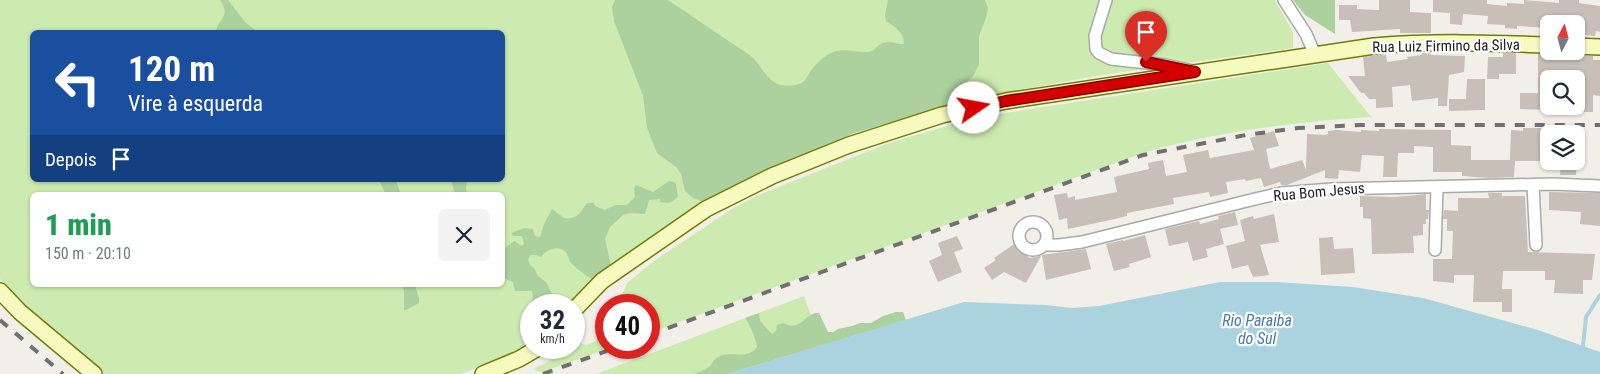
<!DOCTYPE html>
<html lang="pt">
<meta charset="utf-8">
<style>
body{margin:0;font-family:"Roboto Condensed",sans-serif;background:#f2f2f3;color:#1f2937;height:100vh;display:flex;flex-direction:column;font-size:19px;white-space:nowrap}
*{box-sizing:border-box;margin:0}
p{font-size:16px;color:#747a83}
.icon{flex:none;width:28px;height:28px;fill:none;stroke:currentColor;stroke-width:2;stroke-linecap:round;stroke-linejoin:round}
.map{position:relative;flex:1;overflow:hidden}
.sheet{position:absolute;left:30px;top:192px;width:475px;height:95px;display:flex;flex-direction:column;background:#fff;border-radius:8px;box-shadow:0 1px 4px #0004}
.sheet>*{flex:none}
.hud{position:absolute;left:30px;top:30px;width:475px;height:152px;border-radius:8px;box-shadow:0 1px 4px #0004;background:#1a4fa0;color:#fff;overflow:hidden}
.needle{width:32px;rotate:6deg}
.controls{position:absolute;left:1540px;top:15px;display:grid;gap:10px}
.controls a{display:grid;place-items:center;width:45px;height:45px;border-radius:8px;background:#fff;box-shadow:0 1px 4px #0004;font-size:25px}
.speed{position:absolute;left:520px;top:294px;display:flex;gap:10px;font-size:25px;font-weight:700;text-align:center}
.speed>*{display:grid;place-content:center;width:65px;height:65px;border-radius:50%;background:#fff;box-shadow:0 1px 4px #0004;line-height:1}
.speed small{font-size:12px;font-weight:400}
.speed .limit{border:8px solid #d22;background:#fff;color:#111}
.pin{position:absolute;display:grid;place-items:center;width:42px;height:42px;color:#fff;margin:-51px -21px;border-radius:50% 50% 50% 0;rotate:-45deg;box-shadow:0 0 5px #0007}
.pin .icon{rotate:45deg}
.me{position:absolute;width:55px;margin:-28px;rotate:78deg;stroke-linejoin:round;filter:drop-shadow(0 0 4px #0008)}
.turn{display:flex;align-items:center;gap:18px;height:105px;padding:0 15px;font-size:22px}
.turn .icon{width:65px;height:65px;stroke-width:2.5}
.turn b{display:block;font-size:35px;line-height:42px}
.then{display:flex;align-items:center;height:48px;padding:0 15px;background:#0003;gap:10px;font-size:19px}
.round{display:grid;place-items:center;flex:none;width:52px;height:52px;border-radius:8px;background:#f2f2f3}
.headline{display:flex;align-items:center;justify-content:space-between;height:85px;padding:0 15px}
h1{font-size:30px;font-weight:800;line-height:38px;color:#1e9e55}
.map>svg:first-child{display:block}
.grass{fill:#cdebb0;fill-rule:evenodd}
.forest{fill:#add19e}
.water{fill:#aad3df}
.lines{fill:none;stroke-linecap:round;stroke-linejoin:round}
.stream{stroke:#aad3df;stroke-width:4}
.building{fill:#c7bfb8}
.street-casing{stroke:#a9a9a9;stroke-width:14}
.secondary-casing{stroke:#707d05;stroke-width:18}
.street{stroke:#fff;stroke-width:11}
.secondary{stroke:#f7fabf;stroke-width:15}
.rail{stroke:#707070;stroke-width:4;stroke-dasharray:10 10;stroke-linecap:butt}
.route-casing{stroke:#8a0000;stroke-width:12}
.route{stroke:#d40000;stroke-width:9}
.labels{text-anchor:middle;stroke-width:4.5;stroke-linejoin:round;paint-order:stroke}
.street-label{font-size:15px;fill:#222;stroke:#fff}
.water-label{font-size:16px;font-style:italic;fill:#4a7aab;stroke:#fff}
</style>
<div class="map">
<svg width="1600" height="374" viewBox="0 0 1600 374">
<rect width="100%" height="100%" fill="#f2efe9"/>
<path class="grass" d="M0 0H1275L1293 32V48L1102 75 996 94 911 113 854 133 765 172 703 203 602 272 571 305H531V343L497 360 461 374H105L48 328 0 279ZM32 32H502V180H32ZM32 195H502V285H32Z
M1328 63 1371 117C1295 122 1220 131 1146 152L649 333V305H618L627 283 658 258 732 209 756 196 889 143 957 123 1011 112Z
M804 296 822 345 727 374H596Z
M606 318V348H610L542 372 536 371 535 368C539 365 541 366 544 364 549 362 550 358 556 357L559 349 561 350 565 358 571 352 566 348H574V334L582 344 586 345 596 341Z"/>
<path class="forest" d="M220 0H228L246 23 258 32H216C217 19 232 17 220 0Z
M615 0H668L751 56C760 64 764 75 774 82 781 87 796 87 803 82 806 80 808 75 810 72 815 65 824 55 833 52 844 48 855 52 867 52 876 52 877 43 886 42 893 41 897 45 904 44 904 32 895 27 886 21L885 15 888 0H985L988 8 986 18 979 36V64L974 75 967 82 957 103 854 133 765 172 712 199 701 201 693 198 685 191 681 174 677 168 657 153 652 141 647 127 643 96 614 21 612 7Z
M1293 0H1335V34L1305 15Z
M379 180H396L401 195H386Z
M451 180H467L466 188 467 195 455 194Z
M669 181H672L676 184 678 196C673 203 668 204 660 202V199L649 200 645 214 630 213 623 215 610 227 605 239 611 266 594 280C586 276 578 270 571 263 568 260 569 256 566 252 558 244 546 250 541 257L536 255H531L528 259 530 265 535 269 537 275 546 282 551 292 565 305H531V320C525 311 526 307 533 299L532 291H515L513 282 503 278V268L504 265 503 261 502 241 505 248 514 241 522 246 524 244 522 236H513L511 233 525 228 533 229 535 236 540 237 544 224 552 209 564 218C578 220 580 212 587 203H594L595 206 605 210 616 205H627L635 197 634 189 636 185 653 192Z
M402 285H415L419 298V303L406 310H404V291Z
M896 312H903L906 320 727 374H694C699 372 705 370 709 367 713 363 714 358 720 356 733 351 747 360 757 347 756 339 750 324 745 318L759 313 760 321 772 334 776 331 777 325 783 323C801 331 801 318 815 313H819L828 332H833L838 329 852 326 860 323H871L883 316Z"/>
<path class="water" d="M1220 282H1277L1353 287 1423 298 1538 330 1600 352V374H727L964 302 1046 305 1072 308 1099 306Z"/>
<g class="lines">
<path class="stream" d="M1583 346 1586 317 1600 295"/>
</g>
<path class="building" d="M1379 0H1410V12L1431 13V33H1400V29L1352 32 1350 20H1339V5H1357V9L1379 10Z
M1433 0H1487V4L1507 6V3L1524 4V0L1559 3V0H1579V3L1600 6V32L1596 31 1595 36 1584 35 1585 24H1549V28L1517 26V29L1505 28V25L1487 24 1488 16 1463 14 1462 25 1450 24V13L1433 12Z
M1421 53H1430L1431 55 1465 56 1464 72 1449 75 1447 106H1438V98L1412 101 1410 85 1392 87 1393 107 1376 108V99H1369L1364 93H1361L1348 76H1365L1363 57 1386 54 1387 62 1408 59 1407 57 1422 55Z
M1503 53H1516V74H1499V79H1487L1488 57H1503Z
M1538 54 1593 56V60H1600V96L1593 95V112H1576V79H1549V110L1520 109V93H1538Z
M1467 79H1485V110L1449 111V99H1466Z
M1523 128H1542V149H1549V161H1515L1514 177 1488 178 1462 176V172H1433V147L1414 146V153H1398L1397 177H1383L1384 156 1362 155 1360 172 1339 170 1338 179 1325 178V170L1287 185H1281L1280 182 1264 187 1261 178 1246 181 1245 179 1226 182 1228 193 1210 197 1209 192 1173 198 1174 204 1127 213V216L1115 219 1068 229 1067 218 1059 220 1054 195 1067 193 1068 198 1075 196V200L1117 192 1114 177 1149 169 1148 163 1163 160 1166 176 1187 172 1183 155 1208 150 1210 158 1254 150 1250 138 1274 131 1279 146 1266 149 1270 169 1302 160 1306 170 1307 134 1325 135 1328 134V131L1336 130 1361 132V130L1379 131V129L1451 130V145L1471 146V160H1510L1511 130 1523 131Z
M1561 161H1577L1576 175H1560Z
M1549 192 1600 193V226L1580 224 1581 212 1549 210Z
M1488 193H1502V196H1525L1528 252 1595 254 1592 280H1583V294L1554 293 1555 280H1545V271H1503L1502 289H1512V312H1502V302H1473L1474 275H1454V283L1433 281V259H1452L1453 231H1447V219H1443L1444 210 1458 211V198H1489Z
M1426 194V210H1429L1428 219H1426V224H1423V235L1413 236 1414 253 1372 254 1371 219 1363 218V207H1360V196L1396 197Z
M1235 212 1238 225 1220 229 1224 244 1206 249 1208 257 1193 261 1188 242 1169 246 1165 229 1199 221 1200 224 1219 219 1218 216Z
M1274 214 1279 242 1260 245 1269 275 1253 277 1248 265 1232 269 1226 246 1245 241 1240 220 1253 216 1254 219Z
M1145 235 1151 257 1129 264 1130 267 1114 271 1106 244 1123 240V241Z
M957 236 963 249 954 252 962 272 938 282 929 261 942 255 938 243Z
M1333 237 1334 249 1353 248 1355 273 1321 275 1319 238Z
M1017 242 1029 258 1041 256 1026 283 1004 272 992 280 984 268 996 260 994 258Z
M1086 249 1091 269 1046 280 1042 255Z"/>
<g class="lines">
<g class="street-casing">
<path id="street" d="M1106 0 1095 36 1096 49 1099 53 1111 59 1165 65 1193 71
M1284 0 1306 34 1315 55
M1533 185 1536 245
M1019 236a14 14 0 1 1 28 0a14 14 0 1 1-28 0Z
M1044 245H1059L1082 242 1255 199 1281 193 1332 189 1553 184 1600 186
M1435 250 1437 188"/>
</g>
<g class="secondary-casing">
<path id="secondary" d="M1576 46 1600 47
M0 291 20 312 94 374
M574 310 602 281 706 209 772 176 849 145 942 115 1006 101 1374 46C1432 41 1491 43 1549 45
M483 374 519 359 538 348"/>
</g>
<use href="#street" class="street"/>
<use href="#secondary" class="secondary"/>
<path class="rail" d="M0 320 63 374
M649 335 1143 155 1246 135 1298 128 1361 125H1600
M543 374 615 348"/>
</g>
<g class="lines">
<g class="route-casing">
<path id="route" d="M974 108 1006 101 1195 72 1146 62"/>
</g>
<use href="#route" class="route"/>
</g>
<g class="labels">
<g class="street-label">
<text transform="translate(1446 46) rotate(-1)" y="5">Rua Luiz Firmino da Silva</text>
<text transform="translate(1319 192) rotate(-5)" y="5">Rua Bom Jesus</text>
</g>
<g class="water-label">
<text x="1257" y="326">Rio Paraiba<tspan x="1257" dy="18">do Sul</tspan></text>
</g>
</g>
</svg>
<div class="controls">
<a><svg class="needle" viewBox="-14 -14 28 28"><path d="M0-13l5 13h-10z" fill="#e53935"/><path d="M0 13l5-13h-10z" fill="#747a83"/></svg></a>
<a><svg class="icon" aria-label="search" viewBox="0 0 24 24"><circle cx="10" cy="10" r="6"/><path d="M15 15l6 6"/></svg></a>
<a><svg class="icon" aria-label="layers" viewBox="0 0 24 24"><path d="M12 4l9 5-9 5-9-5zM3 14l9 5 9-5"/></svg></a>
</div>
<div class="speed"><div>32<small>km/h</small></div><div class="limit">40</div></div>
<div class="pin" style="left:1146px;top:62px;background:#d93025"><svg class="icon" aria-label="arrive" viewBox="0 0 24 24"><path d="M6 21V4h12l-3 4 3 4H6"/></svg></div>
<svg class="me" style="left:974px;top:108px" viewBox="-20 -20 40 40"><circle r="19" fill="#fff"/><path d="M0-13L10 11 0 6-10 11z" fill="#d40000"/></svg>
<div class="hud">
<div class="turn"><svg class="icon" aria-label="left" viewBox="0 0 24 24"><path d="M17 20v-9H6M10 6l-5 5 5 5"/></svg><div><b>120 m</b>Vire à esquerda</div></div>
<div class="then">Depois<svg class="icon" aria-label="arrive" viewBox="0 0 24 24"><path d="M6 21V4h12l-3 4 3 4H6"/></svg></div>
</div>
<section class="sheet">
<div class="headline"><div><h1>1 min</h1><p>150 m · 20:10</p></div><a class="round"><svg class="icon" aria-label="close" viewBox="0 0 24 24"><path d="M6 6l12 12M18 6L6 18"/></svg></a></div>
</section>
</div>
